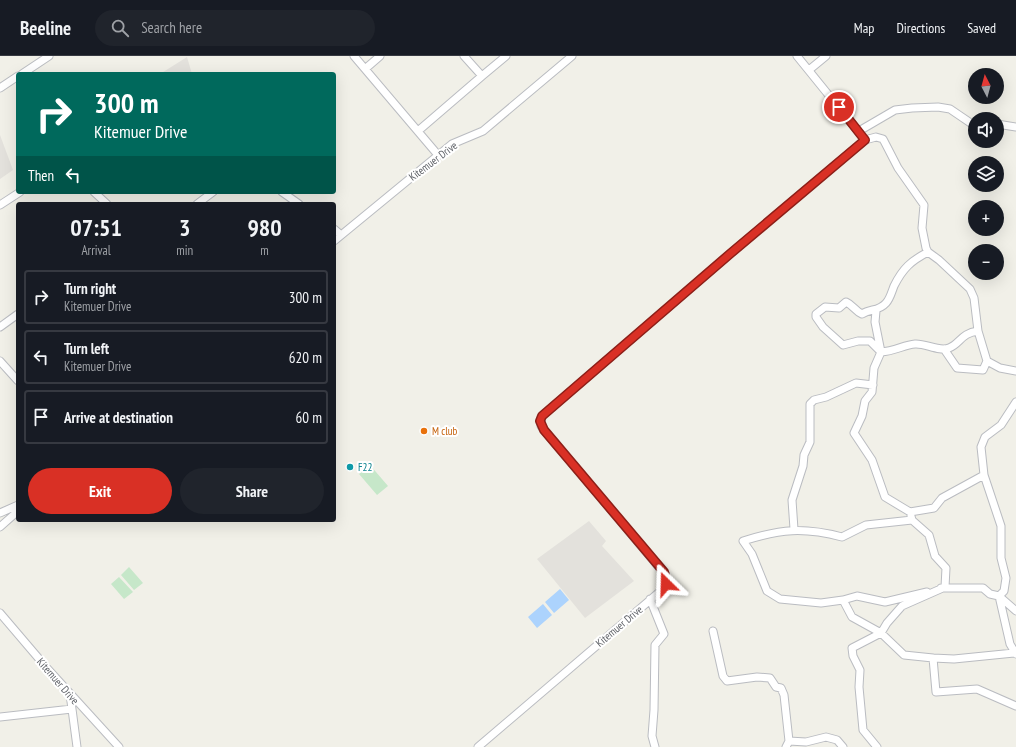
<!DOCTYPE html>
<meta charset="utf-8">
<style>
body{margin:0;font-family:"PT Sans Narrow",sans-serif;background:#20242c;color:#f1f3f6;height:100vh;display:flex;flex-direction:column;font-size:15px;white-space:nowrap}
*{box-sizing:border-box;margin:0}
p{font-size:13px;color:#9ea1a6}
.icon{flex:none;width:22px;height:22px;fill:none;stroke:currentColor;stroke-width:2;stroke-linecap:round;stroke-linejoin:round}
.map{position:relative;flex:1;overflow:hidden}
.side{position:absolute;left:16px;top:146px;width:320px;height:320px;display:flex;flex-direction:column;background:#171b24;border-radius:4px;box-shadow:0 4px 16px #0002}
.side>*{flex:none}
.top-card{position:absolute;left:16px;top:16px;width:320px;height:122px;border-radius:4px;box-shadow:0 4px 16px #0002;background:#00695c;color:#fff;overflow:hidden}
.needle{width:26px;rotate:354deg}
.tools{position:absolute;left:968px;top:12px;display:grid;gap:8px}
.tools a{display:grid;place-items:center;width:36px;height:36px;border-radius:50%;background:#171b24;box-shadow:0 4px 16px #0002;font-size:20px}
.pin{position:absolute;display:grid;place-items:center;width:34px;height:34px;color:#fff;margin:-17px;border:2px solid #fff;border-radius:50%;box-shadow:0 1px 4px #0007}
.me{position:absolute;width:44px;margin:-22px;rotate:338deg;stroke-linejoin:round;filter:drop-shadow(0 0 3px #0008)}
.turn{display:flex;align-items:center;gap:14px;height:84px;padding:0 12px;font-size:18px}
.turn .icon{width:52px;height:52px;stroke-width:2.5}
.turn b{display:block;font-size:28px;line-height:34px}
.then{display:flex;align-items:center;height:38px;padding:0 12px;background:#0003;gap:8px;font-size:15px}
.eta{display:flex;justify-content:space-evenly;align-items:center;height:68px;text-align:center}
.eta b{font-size:24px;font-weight:800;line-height:28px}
.button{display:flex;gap:8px;margin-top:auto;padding:8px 12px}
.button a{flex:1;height:46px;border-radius:24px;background:#d93025;color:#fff;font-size:16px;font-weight:800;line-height:46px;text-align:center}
.button a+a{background:#20242c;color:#f1f3f6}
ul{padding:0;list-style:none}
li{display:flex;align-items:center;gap:12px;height:54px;margin:0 8px 6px;padding:0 4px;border:2px solid #363941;border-radius:4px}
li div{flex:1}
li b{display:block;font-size:15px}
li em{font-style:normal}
header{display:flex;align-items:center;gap:24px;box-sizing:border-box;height:56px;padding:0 20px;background:#171b24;border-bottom:1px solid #363941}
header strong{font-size:19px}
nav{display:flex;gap:22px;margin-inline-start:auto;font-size:14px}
.search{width:280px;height:36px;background:#20242c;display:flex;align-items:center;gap:10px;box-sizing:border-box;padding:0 14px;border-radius:22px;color:#9ea1a6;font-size:15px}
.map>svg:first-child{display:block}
.industrial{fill:#e3e1dc}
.green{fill:#c6e7c9}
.water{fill:#acd3fd}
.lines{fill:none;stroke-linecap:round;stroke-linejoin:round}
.minor-casing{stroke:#babcc1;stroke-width:9}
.minor{stroke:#fff;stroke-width:7}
.route-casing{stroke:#8d1f18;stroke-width:10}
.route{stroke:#d93025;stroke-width:7}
.food-dot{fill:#e8710a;stroke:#fff;stroke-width:1.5}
.culture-dot{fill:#0f9aa8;stroke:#fff;stroke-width:1.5}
.labels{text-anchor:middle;stroke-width:4;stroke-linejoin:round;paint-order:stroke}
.street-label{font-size:11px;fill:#5f6268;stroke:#fff}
.food-label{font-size:11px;fill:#c56008;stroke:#fff;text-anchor:start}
.culture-label{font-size:11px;fill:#0d838f;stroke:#fff;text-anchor:start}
</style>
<header>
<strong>Beeline</strong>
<div class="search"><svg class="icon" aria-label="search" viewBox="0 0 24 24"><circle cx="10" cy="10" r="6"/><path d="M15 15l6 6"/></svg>Search here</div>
<nav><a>Map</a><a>Directions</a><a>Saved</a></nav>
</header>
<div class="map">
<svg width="1016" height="691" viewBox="0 0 1016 691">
<rect width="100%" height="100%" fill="#f1f0e8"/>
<path class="industrial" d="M187 1 192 18H160Z
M0 79 13 114 0 123Z
M589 465 606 485 602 490 634 525 585 562 537 503Z"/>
<path class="green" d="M370 409 388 430 377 439 359 418Z
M129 511 143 527 134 534 121 519Z
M119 521 133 536 124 543 111 528Z"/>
<path class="water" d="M560 533 569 544 554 557 545 546Z
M543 548 552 559 537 572 528 561Z"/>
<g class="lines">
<g class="minor-casing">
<path id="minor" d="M354 0 438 99
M464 0 482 20 506 0
M797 0 861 79
M365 13 380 0
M809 14 826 0
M22 18 49 0
M0 32 18 20
M997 68 1016 71
M418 75 482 20
M859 75 895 54 912 52 938 51 950 53 975 70
M94 136 107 148
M282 136 299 148
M197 148 213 136
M0 149 20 136
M334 173 341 179
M334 185 452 88 483 75 572 0
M928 196C911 205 903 212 894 230 892 235 890 243 886 247 878 256 871 252 862 258 855 255 853 249 846 246L839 252 825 251 816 258V261L823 271 843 289 858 285H870L881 296C895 295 904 289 915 288 925 287 939 296 949 292 960 288 961 277 978 275
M876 255 875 266 881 296 874 312 872 336 865 345 862 360 854 377 872 404 885 441 910 456 934 452 942 442 984 419
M0 271 18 258
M944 293 957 312 983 314 987 305
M0 305 18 325
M1016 346 1001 369 985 381 981 391 984 419 1001 470V502L1006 522 1004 535 999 540 1010 588 1016 598
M0 457 18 449
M911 460 912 464 929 479 935 500 946 512 945 531
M912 464 866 469 842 481C803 471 781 473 743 485L752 498 767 535 780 543 821 547 843 544 852 561 881 577 904 599 933 602 936 636 977 633 1016 650
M0 471 18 455
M794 473 792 444 803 410 804 399 810 386V348L814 344 826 341 856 327 873 329
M941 532H983L990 538 999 540 1016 555
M650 543 664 578 655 589 654 654 652 680 655 691
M843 544 857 540 885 546 927 536
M0 557 46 611 119 691
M713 575 723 620 727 625 757 621 770 622 776 631 781 632 784 639 789 685 786 691
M933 602 954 603 1014 597
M70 638 77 691
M0 661 72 653
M789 685 806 686 826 681 837 684 843 691
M478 691 663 533C667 526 667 523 663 516L544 374 541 370 542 360 731 197 865 84 876 81 883 83 898 112 924 149 922 172 926 192 928 196 939 204 970 233 974 242 978 275 987 305 1000 312 1016 315
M877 691 863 674 859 631 860 614 853 600 852 592 881 577 887 567 902 550 945 531"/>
</g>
<use href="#minor" class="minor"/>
</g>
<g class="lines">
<g class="route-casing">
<path id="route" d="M666 528V522L664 516 544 374 540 365 542 360 731 197 865 84 839 51"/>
</g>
<use href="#route" class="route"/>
</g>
<circle class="food-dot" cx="424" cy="375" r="4"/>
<circle class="culture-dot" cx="350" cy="411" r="4"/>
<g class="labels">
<g class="street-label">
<text transform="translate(433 105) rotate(-37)" y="4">Kitemuer Drive</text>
<text transform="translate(619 570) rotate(-40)" y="4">Kitemuer Drive</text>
<text transform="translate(58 625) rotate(49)" y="4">Kitemuer Drive</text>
</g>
<g class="food-label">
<text x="432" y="379">M club</text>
</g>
<g class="culture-label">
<text x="358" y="415">F22</text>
</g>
</g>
</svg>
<div class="tools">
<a><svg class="needle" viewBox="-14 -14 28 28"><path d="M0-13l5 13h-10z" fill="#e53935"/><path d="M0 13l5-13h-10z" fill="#9ea1a6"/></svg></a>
<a><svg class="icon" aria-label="sound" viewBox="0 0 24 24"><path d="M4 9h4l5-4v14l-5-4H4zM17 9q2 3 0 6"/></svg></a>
<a><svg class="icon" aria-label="layers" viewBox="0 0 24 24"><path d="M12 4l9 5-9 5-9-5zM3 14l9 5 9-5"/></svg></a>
<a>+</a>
<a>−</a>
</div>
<div class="pin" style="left:839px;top:51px;background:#d93025"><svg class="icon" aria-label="arrive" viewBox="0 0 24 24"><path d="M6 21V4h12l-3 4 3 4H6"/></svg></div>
<svg class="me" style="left:666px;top:528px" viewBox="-20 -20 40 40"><path d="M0-17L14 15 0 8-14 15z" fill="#d93025" stroke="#fff" stroke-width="4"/></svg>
<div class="top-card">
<div class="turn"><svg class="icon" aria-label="right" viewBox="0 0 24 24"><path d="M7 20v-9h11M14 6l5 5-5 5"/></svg><div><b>300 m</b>Kitemuer Drive</div></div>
<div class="then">Then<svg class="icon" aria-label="left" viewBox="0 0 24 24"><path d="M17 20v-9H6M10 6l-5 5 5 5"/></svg></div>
</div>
<section class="side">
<div class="eta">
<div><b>07:51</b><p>Arrival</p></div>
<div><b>3</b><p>min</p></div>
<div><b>980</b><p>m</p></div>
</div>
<ul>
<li><svg class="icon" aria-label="right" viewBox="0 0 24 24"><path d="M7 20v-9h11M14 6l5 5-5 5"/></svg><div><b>Turn right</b><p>Kitemuer Drive</p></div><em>300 m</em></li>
<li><svg class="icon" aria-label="left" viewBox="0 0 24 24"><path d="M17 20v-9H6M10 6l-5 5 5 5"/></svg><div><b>Turn left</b><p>Kitemuer Drive</p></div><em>620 m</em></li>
<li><svg class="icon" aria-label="arrive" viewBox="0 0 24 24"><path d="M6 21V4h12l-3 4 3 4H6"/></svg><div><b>Arrive at destination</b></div><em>60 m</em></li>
</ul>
<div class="button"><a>Exit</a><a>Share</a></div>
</section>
</div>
